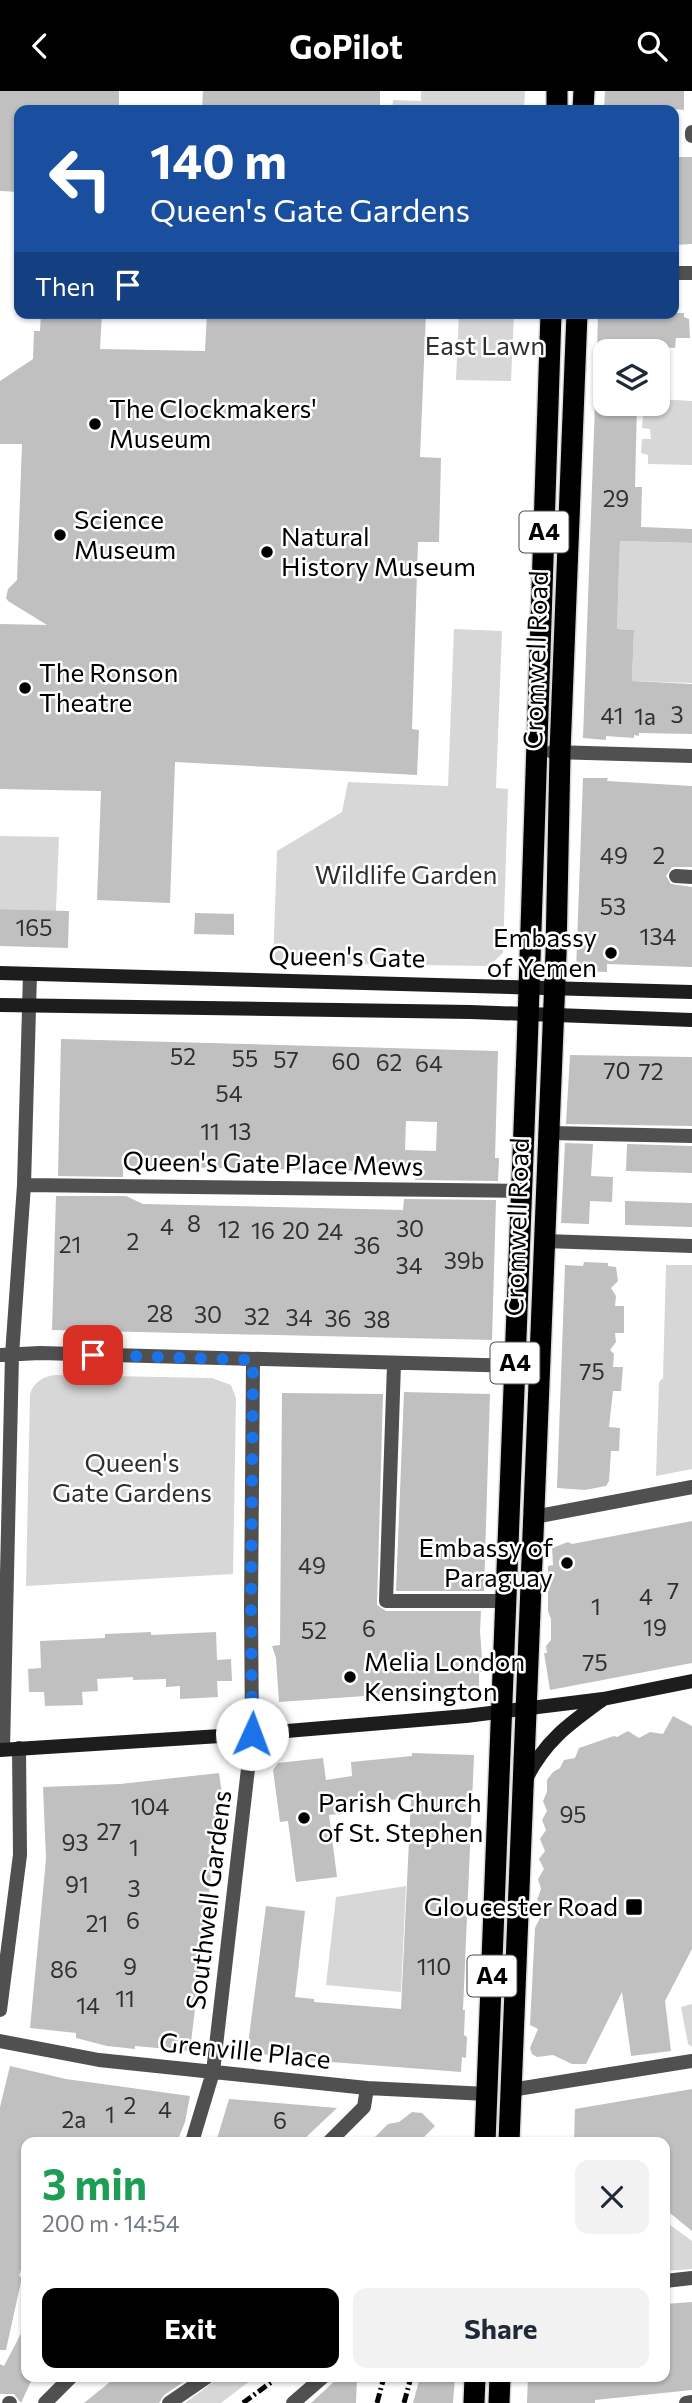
<!DOCTYPE html>
<meta charset="utf-8">
<style>
body{margin:0;font-family:Commissioner,sans-serif;background:#f2f2f3;color:#1f2937;height:100vh;display:flex;flex-direction:column;font-size:26px;white-space:nowrap}
*{box-sizing:border-box;margin:0}
p{font-size:23px;color:#747a83}
.icon{flex:none;width:38px;height:38px;fill:none;stroke:currentColor;stroke-width:2;stroke-linecap:round;stroke-linejoin:round}
.map{position:relative;flex:1;overflow:hidden}
.side{position:absolute;left:21px;top:2046px;width:649px;height:245px;display:flex;flex-direction:column;background:#fff;border-radius:14px;box-shadow:0 2px 5px #0004}
.side>*{flex:none}
.top-card{position:absolute;left:14px;top:14px;width:665px;height:214px;border-radius:14px;box-shadow:0 2px 5px #0004;background:#1a4fa0;color:#fff;overflow:hidden}
.tools{position:absolute;left:593px;top:248px;display:grid;gap:14px}
.tools a{display:grid;place-items:center;width:77px;height:77px;border-radius:14px;background:#fff;box-shadow:0 2px 5px #0004;font-size:35px}
.pin{position:absolute;display:grid;place-items:center;width:60px;height:60px;color:#fff;margin:-30px;border-radius:14px;box-shadow:0 4px 10px #0006}
.me{position:absolute;width:77px;margin:-38px;rotate:2deg;stroke-linejoin:round;filter:drop-shadow(0 0 5px #0008)}
.turn{display:flex;align-items:center;gap:24px;height:147px;padding:0 21px;font-size:32px}
.turn .icon{width:91px;height:91px;stroke-width:2.5}
.turn b{display:block;font-size:49px;line-height:60px}
.then{display:flex;align-items:center;height:66px;padding:0 21px;background:#0003;gap:14px;font-size:26px}
.round{display:grid;place-items:center;flex:none;width:74px;height:74px;border-radius:14px;background:#f2f2f3}
.overview{display:flex;align-items:center;justify-content:space-between;height:119px;padding:0 21px}
h1{font-size:42px;font-weight:700;line-height:52px;color:#1e9e55}
.action{display:flex;gap:14px;margin-top:auto;padding:14px 21px}
.action a{flex:1;height:80px;border-radius:14px;background:#000;color:#fff;font-size:28px;font-weight:700;line-height:80px;text-align:center}
.action a+a{background:#f2f2f3;color:#1f2937}
header{display:flex;justify-content:space-between;align-items:center;height:91px;padding:0 21px;background:#000;color:#fff;font-size:32px;font-weight:700}
.map>svg:first-child{display:block}
.green{fill:#d7d7d7}
.building{fill:#c0c0c0;fill-rule:evenodd}
.lines{fill:none;stroke-linecap:round;stroke-linejoin:round}
.highway-casing{stroke:#dbdbdb;stroke-width:24}
.street{stroke:#505050;stroke-width:14}
.secondary{stroke:#1d1d1d;stroke-width:14}
.highway{stroke:#000;stroke-width:21}
.rail{stroke:#000;stroke-width:5;stroke-dasharray:10 3.5 2 3.5;stroke-linecap:butt}
.route{stroke:#1a73e8;stroke-width:12;stroke-dasharray:0 21.6}
.poi-dot{fill:#000;stroke:#fff;stroke-width:2.5}
.labels{text-anchor:middle;stroke-width:5;stroke-linejoin:round;paint-order:stroke}
.number-label{font-size:23px;fill:#303030}
.shield{fill:#fff;stroke:#4c4c4c;stroke-width:2}
.shield-label{font-size:24px;font-weight:bold;fill:#000}
.park-label{font-size:26px;fill:#2e2e2e;stroke:#fff}
.poi-label{font-size:26px;fill:#000;stroke:#fff;text-anchor:start}
.street-label{font-size:26px;fill:#000;stroke:#fff}
</style>
<header><svg class="icon" aria-label="back" viewBox="0 0 24 24"><path d="M15 5l-7 7 7 7"/></svg>GoPilot<svg class="icon" aria-label="search" viewBox="0 0 24 24"><circle cx="10" cy="10" r="6"/><path d="M15 15l6 6"/></svg></header>
<div class="map">
<svg width="692" height="2312" viewBox="0 0 692 2312">
<rect width="100%" height="100%" fill="#fff"/>
<path class="green" d="M421 0H525L524 19H392L393 9 421 10Z
M459 222H514L511 290 456 289Z
M658 308 692 310V374L648 373V364L641 362 642 348H651L650 338 642 337 643 325H650L651 317 643 313H658Z
M620 450 692 452V592L632 590 634 539 617 538Z
M454 538 502 540 496 697 508 698 503 862 489 875 273 872 277 760 342 721 348 691 448 695Z
M0 745 59 746 56 820 0 818Z
M666 1174H692V1378L656 1385 659 1291 663 1287Z
M56 1284 212 1287 231 1294 236 1307 233 1483 26 1495 30 1303C34 1291 43 1285 56 1284Z
M406 1795 401 1901 326 1894 336 1806Z
M692 1913V1956L688 1953 681 1916Z
M665 2130 692 2150V2178L665 2180Z
M220 2286H255L221 2312H185Z"/>
<path class="building" d="M0 0H119V19H19V101L0 100Z
M203 0H380V19H202Z
M605 0H684V19L639 15V19H604Z
M674 66H692V153L674 154Z
M41 222H102L100 258 205 260 207 222H426L420 366 441 367 439 451H418L412 638 419 639 417 684 175 671 170 812 97 809 101 700 0 698V533L47 534 8 510 6 507 8 498 17 489 22 353H0V290L33 268 34 240H40Z
M598 222H684V226L689 228 690 247H676L675 257 647 255V260L639 261H597Z
M595 313H637L635 396H642L641 436 692 438V452L620 450 617 538 634 539 632 590 692 593V643L639 642V645L634 644V647L606 645V649L583 647Z
M583 687H608L607 690 692 695V776H672L666 785 671 793 692 796V876L607 873V881L576 880Z
M0 818 69 820 68 857 0 855Z
M195 822 234 823V844L194 843Z
M61 948 498 960 495 1067H499L498 1090 415 1089 416 1081 123 1075V1086L58 1085ZM406 1030 437 1031 436 1060 405 1059Z
M570 964 692 966V1035L566 1033Z
M565 1052 593 1053 591 1085 613 1086 612 1111 590 1110 589 1133 561 1132Z
M627 1053 692 1055V1082L626 1080Z
M56 1105H126L143 1113 403 1119 404 1108 496 1109 492 1249 52 1239Z
M625 1110 692 1112V1136L625 1134Z
M584 1171 608 1172V1175L616 1176 618 1190 611 1197 616 1205 615 1215H624V1242H615L616 1251 610 1259 614 1263 613 1276H623L621 1300H613L609 1336 620 1337 619 1360H611L609 1390 606 1395 585 1399 557 1397 565 1174 583 1175Z
M404 1301 490 1303 484 1500H396Z
M282 1302 383 1303 377 1514 386 1520H481L480 1540 483 1581H479V1597L279 1611 276 1567 272 1555 280 1554Z
M692 1430V1572L550 1599 544 1562H547L546 1555 551 1549V1528L548 1520V1475L553 1474 552 1457 568 1451 572 1453Z
M151 1541V1544L216 1541 217 1569 231 1568 232 1590H217L218 1606 180 1608V1595L166 1596V1588L133 1589V1586L97 1588 98 1600 82 1601 83 1614 45 1615 44 1601H29L28 1578 41 1577 40 1550 105 1547V1543Z
M673 1625 692 1635V1858L665 1910 671 1960 631 1965 622 1901 586 1973H572L553 1964 537 1966 532 1963 530 1957 538 1938 530 1934 535 1837 546 1815 537 1809 541 1798 538 1788 544 1778 539 1768 545 1760 540 1748 546 1739 542 1729 547 1720 543 1710 547 1701V1689L553 1681 560 1677 564 1669 575 1667 579 1657 614 1645 617 1646 628 1640 639 1647 650 1641 663 1643Z
M412 1662 474 1664 463 1919H465L464 1944 467 1946 466 1967 462 1966 461 1981 305 1969 247 1961 266 1815 305 1820 295 1906 314 1908V1911L401 1918 411 1707 337 1714 338 1723 329 1724 337 1786 296 1791 288 1730 280 1731 273 1679 278 1672 323 1667 326 1689 352 1685 351 1671 412 1665Z
M219 1682 224 1717 219 1718 220 1734H217L218 1746 215 1748 209 1802 201 1803V1808H208L190 1960 135 1955V1958L107 1955 76 1947V1942L30 1937 46 1768 43 1696 120 1693Z
M10 1975 66 1988 190 2005 185 2031 177 2051H26V2164L19 2185 22 2186 6 2259H0V2016Z
M692 1998V2140L665 2118V2051H574L575 2018Z
M229 2008 254 2010 337 2017 301 2051H216Z
M412 2021 422 2022 435 2035 419 2051H370L388 2033 399 2031Z
M692 2211V2299L595 2309V2312H527L528 2286H665V2213Z
M26 2233V2286H33L21 2312 14 2303H0V2273L4 2275Z
M116 2286H191L164 2304 159 2312H84Z
M339 2286H357L356 2312H311Z
M420 2286H455L453 2312H413Z"/>
<g class="lines">
<g class="highway-casing">
<path id="highway" d="M557 19V0
M583 19 584 0
M485 2051 527 960 551 222
M509 2051 556 862 560 661 577 222
M474 2312 475 2286
M499 2312 500 2286"/>
</g>
<path class="street" d="M692 41V45
M674 182H692
M552 661 692 665
M676 785 692 786
M549 1042 692 1045
M24 1094 522 1100
M545 1150 692 1155
M0 1264 40 1262 515 1275
M394 1273 386 1510H506
M534 1426 692 1396
M3 1658 12 1264 24 1094 30 883
M0 1919 20 1764 19 1657
M0 1950 99 1969 367 1997 487 2003
M511 1999 692 1970
M192 2051 213 1981 252 1643 251 1519 253 1269
M329 2051 364 2016 367 1997
M665 2190 692 2187
M9 2312H10
M45 2312 71 2286
M169 2312 207 2286
M293 2312 323 2286
M686 2312 692 2311"/>
<path class="secondary" d="M0 882 692 901
M0 914 471 921 692 929
M0 1659 252 1643 466 1625 603 1608 692 1590
M527 1686C546 1649 569 1633 602 1609"/>
<use href="#highway" class="highway"/>
<path class="rail" d="M243 2312 278 2286
M377 2312 384 2286
M404 2312 411 2286"/>
</g>
<g class="lines">
<path class="route" d="M93 1264 253 1269 251 1519 252 1643"/>
</g>
<g class="poi-dot">
<circle cx="95" cy="333" r="7"/>
<circle cx="60" cy="444" r="7"/>
<circle cx="267" cy="461" r="7"/>
<circle cx="25" cy="597" r="7"/>
<circle cx="611" cy="862" r="7"/>
<circle cx="567" cy="1472" r="7"/>
<circle cx="350" cy="1586" r="7"/>
<circle cx="304" cy="1727" r="7"/>
<rect x="625" y="1807" width="18" height="18" rx="3.5"/>
</g>
<g class="labels">
<g class="number-label">
<text x="616" y="416">29</text>
<text x="677" y="632">3</text>
<text x="612" y="633">41</text>
<text x="645" y="634">1a</text>
<text x="614" y="773">49</text>
<text x="659" y="773">2</text>
<text x="613" y="824">53</text>
<text x="34" y="845">165</text>
<text x="658" y="854">134</text>
<text x="183" y="974">52</text>
<text x="245" y="976">55</text>
<text x="286" y="977">57</text>
<text x="346" y="979">60</text>
<text x="389" y="980">62</text>
<text x="429" y="981">64</text>
<text x="617" y="988">70</text>
<text x="651" y="989">72</text>
<text x="229" y="1011">54</text>
<text x="210" y="1049">11</text>
<text x="240" y="1049">13</text>
<text x="194" y="1141">8</text>
<text x="167" y="1144">4</text>
<text x="410" y="1146">30</text>
<text x="229" y="1147">12</text>
<text x="263" y="1148">16</text>
<text x="296" y="1148">20</text>
<text x="330" y="1149">24</text>
<text x="133" y="1159">2</text>
<text x="70" y="1162">21</text>
<text x="367" y="1163">36</text>
<text x="464" y="1178">39b</text>
<text x="409" y="1183">34</text>
<text x="160" y="1231">28</text>
<text x="208" y="1232">30</text>
<text x="257" y="1234">32</text>
<text x="299" y="1235">34</text>
<text x="338" y="1236">36</text>
<text x="377" y="1237">38</text>
<text x="592" y="1289">75</text>
<text x="312" y="1483">49</text>
<text x="673" y="1508">7</text>
<text x="646" y="1514">4</text>
<text x="596" y="1524">1</text>
<text x="655" y="1545">19</text>
<text x="369" y="1546">6</text>
<text x="314" y="1548">52</text>
<text x="595" y="1580">75</text>
<text x="150" y="1724">104</text>
<text x="573" y="1732">95</text>
<text x="109" y="1749">27</text>
<text x="75" y="1760">93</text>
<text x="134" y="1765">1</text>
<text x="77" y="1802">91</text>
<text x="134" y="1806">3</text>
<text x="133" y="1838">6</text>
<text x="97" y="1841">21</text>
<text x="130" y="1884">9</text>
<text x="434" y="1884">110</text>
<text x="64" y="1887">86</text>
<text x="125" y="1916">11</text>
<text x="88" y="1923">14</text>
<text x="130" y="2023">2</text>
<text x="165" y="2027">4</text>
<text x="110" y="2032">1</text>
<text x="74" y="2037">2a</text>
<text x="280" y="2038">6</text>
</g>
<g class="shield">
<rect x="519.5" y="420.5" width="49" height="41" rx="5"/>
<rect x="490.5" y="1251.5" width="49" height="41" rx="5"/>
<rect x="467.5" y="1864.5" width="49" height="41" rx="5"/>
</g>
<g class="shield-label">
<text x="544" y="449">A4</text>
<text x="515" y="1280">A4</text>
<text x="492" y="1893">A4</text>
</g>
<g class="park-label">
<text x="485" y="264">East Lawn</text>
<text x="406" y="793">Wildlife Garden</text>
<text x="132" y="1381">Queen's<tspan x="132" dy="30">Gate Gardens</tspan></text>
</g>
<g class="poi-label">
<text x="109" y="327">The Clockmakers'<tspan x="109" dy="30">Museum</tspan></text>
<text x="74" y="438">Science<tspan x="74" dy="30">Museum</tspan></text>
<text x="281" y="455">Natural<tspan x="281" dy="30">History Museum</tspan></text>
<text x="39" y="591">The Ronson<tspan x="39" dy="30">Theatre</tspan></text>
<text x="597" y="856" text-anchor="end">Embassy<tspan x="597" dy="30">of Yemen</tspan></text>
<text x="553" y="1466" text-anchor="end">Embassy of<tspan x="553" dy="30">Paraguay</tspan></text>
<text x="364" y="1580">Melia London<tspan x="364" dy="30">Kensington</tspan></text>
<text x="318" y="1721">Parish Church<tspan x="318" dy="30">of St. Stephen</tspan></text>
<text x="618" y="1825" text-anchor="end">Gloucester Road</text>
</g>
<g class="street-label">
<text transform="translate(536 569) rotate(-88)" y="9">Cromwell Road</text>
<text transform="translate(347 866) rotate(1)" y="9">Queen's Gate</text>
<text transform="translate(273 1073) rotate(1)" y="9">Queen's Gate Place Mews</text>
<text transform="translate(517 1136) rotate(-88)" y="9">Cromwell Road</text>
<text transform="translate(209 1809) rotate(-83)" y="9">Southwell Gardens</text>
<text transform="translate(245 1960) rotate(6)" y="9">Grenville Place</text>
</g>
</g>
</svg>
<div class="tools">
<a><svg class="icon" aria-label="layers" viewBox="0 0 24 24"><path d="M12 4l9 5-9 5-9-5zM3 14l9 5 9-5"/></svg></a>
</div>
<div class="pin" style="left:93px;top:1264px;background:#d93025"><svg class="icon" aria-label="arrive" viewBox="0 0 24 24"><path d="M6 21V4h12l-3 4 3 4H6"/></svg></div>
<svg class="me" style="left:252px;top:1643px" viewBox="-20 -20 40 40"><circle r="19" fill="#fff"/><path d="M0-13L10 11 0 6-10 11z" fill="#1a73e8"/></svg>
<div class="top-card">
<div class="turn"><svg class="icon" aria-label="left" viewBox="0 0 24 24"><path d="M17 20v-9H6M10 6l-5 5 5 5"/></svg><div><b>140 m</b>Queen's Gate Gardens</div></div>
<div class="then">Then<svg class="icon" aria-label="arrive" viewBox="0 0 24 24"><path d="M6 21V4h12l-3 4 3 4H6"/></svg></div>
</div>
<section class="side">
<div class="overview"><div><h1>3 min</h1><p>200 m · 14:54</p></div><a class="round"><svg class="icon" aria-label="close" viewBox="0 0 24 24"><path d="M6 6l12 12M18 6L6 18"/></svg></a></div>
<div class="action"><a>Exit</a><a>Share</a></div>
</section>
</div>
